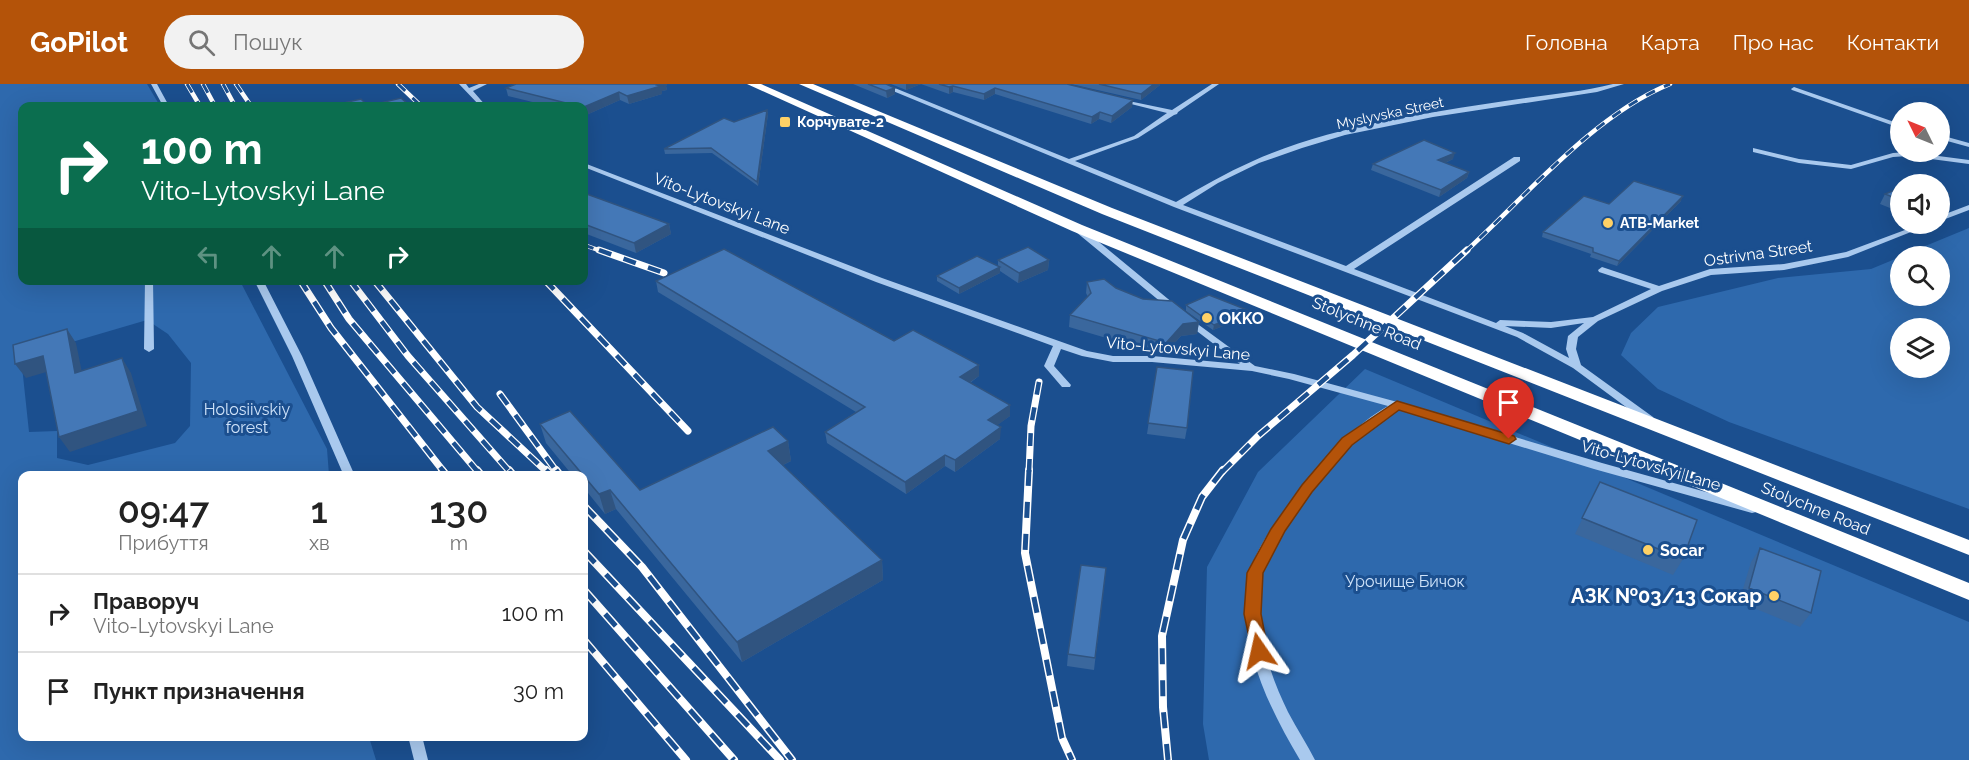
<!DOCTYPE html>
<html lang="uk">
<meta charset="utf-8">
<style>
body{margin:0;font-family:Raleway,sans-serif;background:#f2f2f2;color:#222;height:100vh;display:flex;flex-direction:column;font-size:22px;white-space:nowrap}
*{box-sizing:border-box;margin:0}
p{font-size:20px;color:#767676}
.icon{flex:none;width:33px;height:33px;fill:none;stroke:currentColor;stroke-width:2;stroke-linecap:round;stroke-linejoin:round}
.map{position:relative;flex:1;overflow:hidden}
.drawer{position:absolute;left:18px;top:387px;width:570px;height:270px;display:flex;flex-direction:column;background:#fff;border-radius:12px;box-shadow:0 6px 24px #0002}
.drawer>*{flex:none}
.guide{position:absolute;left:18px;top:18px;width:570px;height:183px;border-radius:12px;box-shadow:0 6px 24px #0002;background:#0b6e4f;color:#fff;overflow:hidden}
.needle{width:39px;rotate:313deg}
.controls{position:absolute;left:1890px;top:18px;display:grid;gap:12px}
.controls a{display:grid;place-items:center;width:60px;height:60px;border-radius:50%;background:#fff;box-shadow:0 6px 24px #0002;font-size:30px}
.pin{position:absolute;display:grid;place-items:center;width:51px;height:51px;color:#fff;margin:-62px -26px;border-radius:50% 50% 50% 0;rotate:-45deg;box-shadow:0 0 6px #0007}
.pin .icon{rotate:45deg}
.me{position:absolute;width:66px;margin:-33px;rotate:349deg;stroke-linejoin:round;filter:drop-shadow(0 0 4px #0008)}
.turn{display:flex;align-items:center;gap:21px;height:126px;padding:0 24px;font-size:27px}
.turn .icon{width:78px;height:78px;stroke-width:2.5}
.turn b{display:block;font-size:42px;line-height:51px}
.lanes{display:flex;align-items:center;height:57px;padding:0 24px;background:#0003;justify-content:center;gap:30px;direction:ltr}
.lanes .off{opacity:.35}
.eta{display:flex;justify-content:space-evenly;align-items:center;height:102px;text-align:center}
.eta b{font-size:36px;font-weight:600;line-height:42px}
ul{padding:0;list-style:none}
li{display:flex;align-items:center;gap:18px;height:78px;padding:0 24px;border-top:2px solid #e0e0e0}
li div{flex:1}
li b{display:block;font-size:22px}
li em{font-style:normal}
header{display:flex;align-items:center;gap:36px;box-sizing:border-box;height:84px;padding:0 30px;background:#b45309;color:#fff}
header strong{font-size:28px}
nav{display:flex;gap:33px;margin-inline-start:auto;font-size:21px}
.search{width:420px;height:54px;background:#f2f2f2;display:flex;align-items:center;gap:15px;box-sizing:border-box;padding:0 21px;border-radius:33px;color:#767676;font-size:22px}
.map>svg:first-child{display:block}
.green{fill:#2e69ad;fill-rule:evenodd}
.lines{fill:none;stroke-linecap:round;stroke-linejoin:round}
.minor{fill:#a9c9ee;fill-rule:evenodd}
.highway{fill:#fff;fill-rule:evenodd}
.rail-far2-casing{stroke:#fff;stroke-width:4.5}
.rail-far1-casing{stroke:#fff;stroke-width:7}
.rail-casing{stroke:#fff;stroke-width:8}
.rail-far2{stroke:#1b4f8f;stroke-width:3;stroke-dasharray:10;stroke-linecap:butt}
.rail-far1{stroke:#1b4f8f;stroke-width:4.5;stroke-dasharray:13;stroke-linecap:butt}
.rail{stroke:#1b4f8f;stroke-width:5;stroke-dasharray:16;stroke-linecap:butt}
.wall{fill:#3a679d}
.shaded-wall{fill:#305480}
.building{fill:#4478b7;stroke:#305480;stroke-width:1.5}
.route{fill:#b45309;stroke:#753606;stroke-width:1.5}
.poi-dot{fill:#ffd166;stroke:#1b4f8f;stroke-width:2}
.labels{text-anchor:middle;stroke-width:6;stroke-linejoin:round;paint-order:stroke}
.far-street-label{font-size:14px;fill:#fff;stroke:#1b4f8f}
.far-poi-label{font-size:14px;font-weight:bold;fill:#fff;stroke:#1b4f8f;text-anchor:start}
.street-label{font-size:16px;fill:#fff;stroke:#1b4f8f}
.poi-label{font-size:16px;font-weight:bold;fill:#fff;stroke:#1b4f8f;text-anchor:start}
.park-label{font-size:16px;fill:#cfe3fa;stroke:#1b4f8f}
.near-poi-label{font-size:20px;font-weight:bold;fill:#fff;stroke:#1b4f8f;text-anchor:end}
</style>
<header>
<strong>GoPilot</strong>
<div class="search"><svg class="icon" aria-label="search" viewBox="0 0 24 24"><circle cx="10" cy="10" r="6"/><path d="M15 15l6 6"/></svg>Пошук</div>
<nav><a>Головна</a><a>Карта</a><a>Про нас</a><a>Контакти</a></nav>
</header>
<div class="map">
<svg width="1969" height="676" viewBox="0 0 1969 676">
<rect width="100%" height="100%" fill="#1b4f8f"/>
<path class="green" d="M0 0H147L160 22H22V196L240 197 327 365 329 391 22 392V652L369 653 376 676H0ZM147 236 168 250 191 279 190 342 175 359 88 381 57 374V347L29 348 21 273Z
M1969 144V425L1729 338 1658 305 1621 271 1631 249 1658 223 1778 194 1871 185 1900 173V212H1940V172H1901ZM1900 244H1940V284H1900Z
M1365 285 1969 538V676H1209L1203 640 1207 483 1258 388Z"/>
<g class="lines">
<path class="minor" d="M151 0H157L169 22H163Z
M459 0H466L469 4 479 0H487L473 7 486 22H480Z
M876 0H885L1069 75 1134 52 1167 29 1119 17V15L1172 26 1212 0H1219L1178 28 1177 30 1174 31 1138 54 1075 77 1176 118C1201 103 1226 89 1253 77 1332 42 1420 30 1505 17 1541 11 1578 9 1613 0H1624L1597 8 1433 33 1345 51 1302 64 1259 79 1218 99 1183 121 1346 182 1514 73H1520V77L1354 185 1496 239 1500 236 1551 238 1593 233 1651 205 1599 188 1598 186 1602 183 1659 202 1710 185 1784 180 1846 168 1921 140H1931L1848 173 1784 186 1711 191 1662 207 1598 237 1578 253 1576 265 1581 281 1653 333 1654 335 1653 337H1645L1573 284 1517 253 1174 123ZM1584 239 1568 252 1566 265 1569 274 1523 249 1505 242 1551 244Z
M1794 3 1900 40V44L1792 6 1791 5Z
M1940 51 1969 59V63L1940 55Z
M1753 64 1799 75 1851 81 1893 69 1908 68 1969 76V80L1908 72 1893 73 1851 85 1799 79 1753 68Z
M584 79 882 194 1087 267 1113 272H1152L1240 280 1185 238 1183 236 1188 233 1255 282 1294 290 1401 319 1602 379 1756 422 1758 425 1756 428 1752 429 1594 385 1398 325C1363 345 1334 377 1310 409 1292 432 1273 456 1264 483 1248 528 1268 587 1288 628 1297 645 1307 660 1315 676H1300C1268 622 1235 556 1249 492 1255 462 1289 419 1308 396 1332 368 1356 340 1388 322L1289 295 1252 287 1152 278H1113L1082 272 1061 265 1054 282 1071 301 1070 303H1062L1044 282 1053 262 876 198 584 83Z
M1969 121V126L1940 137V132Z
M1076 144H1082L1179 224 1181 226 1179 228H1173L1076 148Z
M145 196H153L154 265 149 268 144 265Z
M254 196H263L302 272 355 392H344L292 272Z
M408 652H422L428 676H414Z"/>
<path class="highway" d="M747 0H761L1082 141 1969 499V516L1072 147Z
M799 0H813L1112 124 1969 456V471L1102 130Z"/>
<g class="rail-far2-casing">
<path id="rail-far2" d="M187 0 200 22
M203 0 215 22
M223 0 235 22
M236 0 251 22
M398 0 421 22
M584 161 604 168
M1465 168C1526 112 1594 31 1670 0"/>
</g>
<g class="rail-far1-casing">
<path id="rail-far1" d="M599 166 664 189
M300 196 331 244 444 388
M324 196 349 235 478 388
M350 196 408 272 510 388
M374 196 477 323 547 388
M545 196 688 347
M500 310 557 388
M1029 388 1031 342 1039 298
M1222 388 1258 352 1353 271 1467 166"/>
</g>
<g class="rail-casing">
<path id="rail" d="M442 386 447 392
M477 386 482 392
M509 386 514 392
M546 386 552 392
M556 386 559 390
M1029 386 1025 469 1062 654 1072 676
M584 422 642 483 792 676
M584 467 780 676
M584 506 734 676
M584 556 686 676
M1168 676 1163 623 1162 552 1183 456 1202 413 1223 386"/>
</g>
<use href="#rail-far2" class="rail-far2"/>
<use href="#rail-far1" class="rail-far1"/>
<use href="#rail" class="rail"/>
</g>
<path class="wall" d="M516 0H667V2H666L667 6 662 7V10L629 20 620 16 584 32V22H549L508 12 506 4Z
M853 0H886L895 4V10L887 14Z
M891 0H1067L1132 23 1111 39 1099 35 1091 40 995 10 984 16 953 8 949 10 921 0 906 6Z
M1071 0H1160V1L1141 16Z
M767 26 768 30 758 102 712 69 665 70 664 65Z
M1453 75 1445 79 1469 88 1467 94 1439 113 1371 86 1373 80Z
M1900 104V128L1880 120 1885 110Z
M584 109 669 140 671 150 636 169 584 149Z
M1681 117 1617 182 1590 173 1591 170 1542 153 1543 148 1609 120Z
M998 176H1049L1048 186 1018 199 1000 187V189L959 210 937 197V192L998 182Z
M656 197 894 257 979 281V292L970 299 1010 332 997 341 1000 355 955 388 945 382 906 410 827 359 825 348 856 328 658 208Z
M1087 198 1116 204 1143 215 1199 238 1197 250 1181 252 1164 271 1069 243 1070 231 1088 213 1086 209Z
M1186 221 1250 227 1249 232 1213 246 1186 227Z
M1157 283 1187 344 1185 355 1147 350Z
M540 340 640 406 788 357 791 377 783 381 882 476 883 496 742 578 616 425 605 430 584 404V392H573L546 359Z
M1600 398 1683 475 1673 491 1575 450Z
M1760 464 1811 529 1800 543 1739 518 1751 478Z
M1106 484 1094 586 1067 582 1068 570Z"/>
<path class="shaded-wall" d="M659 0H667V2H666L667 6 662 7V10L629 20 627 12Z
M906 0H921L906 6Z
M1154 0H1160V1L1141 16V10Z
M953 2V8L949 10V3Z
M895 4V10L887 14 886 7Z
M995 4V10L984 16V10Z
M619 8 620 16 584 32V23Z
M1133 16 1132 23 1111 39 1112 32Z
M767 26 768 30 758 102 757 98Z
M1100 28 1099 35 1091 40 1092 33Z
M1455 69 1453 75 1436 83 1438 76Z
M1469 88 1467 94 1439 113 1441 106Z
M1949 110 1943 119 1940 121V114Z
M1683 112 1681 117 1617 182 1619 177Z
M669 140 671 150 636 169 634 159Z
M1049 176 1048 186 1018 199 1019 189Z
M1000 183V189L959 210V204Z
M1250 227 1249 232 1213 246 1214 241Z
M1199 238 1197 250 1181 252 1164 271 1166 259 1183 240Z
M67 245 76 259 85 303 75 289Z
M43 272 53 286 26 294 15 280Z
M122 274 131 289 147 342 70 368 59 353Z
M979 281V292L960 305V293Z
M1010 321V332L988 348V336Z
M1001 343 1000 355 955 388V376Z
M788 357 791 377 771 387 768 367Z
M945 371V382L906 410 905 398Z
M610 406 616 425 605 430 599 410Z
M882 476 883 496 742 578 737 558Z"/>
<path class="building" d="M516 0H659L657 1 661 2 627 12 619 8 584 23 578 22 506 4Z
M868 0H886L895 4 886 7Z
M939 0H1067L1133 16 1112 32 1100 28 1092 33 995 4 984 10 953 2 949 3Z
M1099 0H1154L1141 10Z
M401 14 410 22H330L361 15 368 22Z
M767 26 757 98 711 64 664 65 724 34 734 38Z
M1424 56 1455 69 1438 76 1469 88 1441 106 1373 80Z
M1634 97 1683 112 1619 177 1593 168V164L1543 148 1584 112 1609 120Z
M1916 98 1923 100H1910Z
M1900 104V116L1885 110Z
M1940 106 1949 110 1940 114Z
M584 109 669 140 634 159 584 140Z
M1028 163 1049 176 1019 189 998 176Z
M724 165 894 257 913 246 979 281 960 293 1010 321 988 336 1001 343 955 376 945 371 905 398 825 348 865 323 656 197Z
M977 172 1000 183 959 204 937 192Z
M1104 195 1116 204 1143 215 1172 217 1199 238 1183 240 1166 259 1070 231 1091 209 1087 198Z
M1209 211 1250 227 1214 241 1186 221Z
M67 245 75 289 122 274 138 327 59 353 43 272 15 280 13 261Z
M1157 283 1193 287 1187 344 1148 339Z
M570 327 640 406 773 343 788 357 768 367 882 476 737 558 610 406 599 410 540 340Z
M1600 398 1697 436 1683 475 1582 434Z
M1760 464 1821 487 1811 529 1749 504Z
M1081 481 1106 484 1095 574 1068 570Z"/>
<path class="route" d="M1397 317 1514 352 1516 355 1509 360 1399 326 1352 361 1312 408 1285 447 1263 489 1261 530 1268 567 1265 572 1259 574 1253 572 1244 530 1247 489 1271 445 1302 401 1342 354Z"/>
<g class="poi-dot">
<rect x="779" y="32" width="12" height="12" rx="3"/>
<circle cx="1608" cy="139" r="6"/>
<circle cx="1207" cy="234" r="6"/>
<circle cx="1648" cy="466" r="6"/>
<circle cx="1774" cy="512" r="6"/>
</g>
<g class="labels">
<g class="far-street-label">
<text transform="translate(1390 29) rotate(-12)" y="5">Myslyvska Street</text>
</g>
<g class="far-poi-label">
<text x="797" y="43">Корчувате-2</text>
<text x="1620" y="144">ATB-Market</text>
</g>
<g class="street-label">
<text transform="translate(722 119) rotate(21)" y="6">Vito-Lytovskyi Lane</text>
<text transform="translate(1758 169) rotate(-8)" y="6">Ostrivna Street</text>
<text transform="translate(1367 239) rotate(22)" y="6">Stolychne Road</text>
<text transform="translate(1178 264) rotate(5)" y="6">Vito-Lytovskyi Lane</text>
<text transform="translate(1651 381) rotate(16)" y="6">Vito-Lytovskyi Lane</text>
<text transform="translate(1816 424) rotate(22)" y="6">Stolychne Road</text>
</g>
<g class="poi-label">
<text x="1219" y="240">OKKO</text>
<text x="1660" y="472">Socar</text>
</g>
<g class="park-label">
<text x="247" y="331">Holosiivskiy<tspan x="247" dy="18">forest</tspan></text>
<text x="1405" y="503">Урочище Бичок</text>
</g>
<g class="near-poi-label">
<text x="1762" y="519">АЗК №03/13 Сокар</text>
</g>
</g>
</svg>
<div class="controls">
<a><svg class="needle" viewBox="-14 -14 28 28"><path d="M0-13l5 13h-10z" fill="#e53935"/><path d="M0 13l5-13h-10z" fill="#767676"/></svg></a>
<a><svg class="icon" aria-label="sound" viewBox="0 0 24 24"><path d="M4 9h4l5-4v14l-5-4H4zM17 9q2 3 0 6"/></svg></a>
<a><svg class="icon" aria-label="search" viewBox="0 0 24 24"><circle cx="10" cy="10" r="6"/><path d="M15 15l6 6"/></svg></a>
<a><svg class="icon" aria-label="layers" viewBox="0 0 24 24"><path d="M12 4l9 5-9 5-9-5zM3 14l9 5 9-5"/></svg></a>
</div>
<div class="pin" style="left:1509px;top:355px;background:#d93025"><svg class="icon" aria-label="arrive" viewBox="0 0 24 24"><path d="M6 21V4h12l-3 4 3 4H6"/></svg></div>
<svg class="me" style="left:1259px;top:567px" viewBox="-20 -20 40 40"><path d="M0-17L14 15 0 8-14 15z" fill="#b45309" stroke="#fff" stroke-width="4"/></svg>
<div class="guide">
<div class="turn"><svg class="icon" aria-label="right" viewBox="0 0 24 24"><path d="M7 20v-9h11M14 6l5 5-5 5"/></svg><div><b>100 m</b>Vito-Lytovskyi Lane</div></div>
<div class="lanes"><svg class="icon off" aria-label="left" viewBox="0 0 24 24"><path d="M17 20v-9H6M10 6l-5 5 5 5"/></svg><svg class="icon off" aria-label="ahead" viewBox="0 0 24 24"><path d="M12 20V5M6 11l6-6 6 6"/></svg><svg class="icon off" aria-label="ahead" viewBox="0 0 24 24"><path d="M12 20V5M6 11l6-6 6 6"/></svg><svg class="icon" aria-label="right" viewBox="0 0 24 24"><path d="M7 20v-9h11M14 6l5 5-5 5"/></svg></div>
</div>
<section class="drawer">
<div class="eta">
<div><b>09:47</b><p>Прибуття</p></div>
<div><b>1</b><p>хв</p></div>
<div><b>130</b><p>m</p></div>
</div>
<ul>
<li><svg class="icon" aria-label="right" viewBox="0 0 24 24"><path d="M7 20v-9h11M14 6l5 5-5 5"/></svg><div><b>Праворуч</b><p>Vito-Lytovskyi Lane</p></div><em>100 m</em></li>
<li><svg class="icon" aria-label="arrive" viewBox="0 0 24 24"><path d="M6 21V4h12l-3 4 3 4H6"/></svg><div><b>Пункт призначення</b></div><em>30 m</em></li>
</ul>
</section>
</div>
